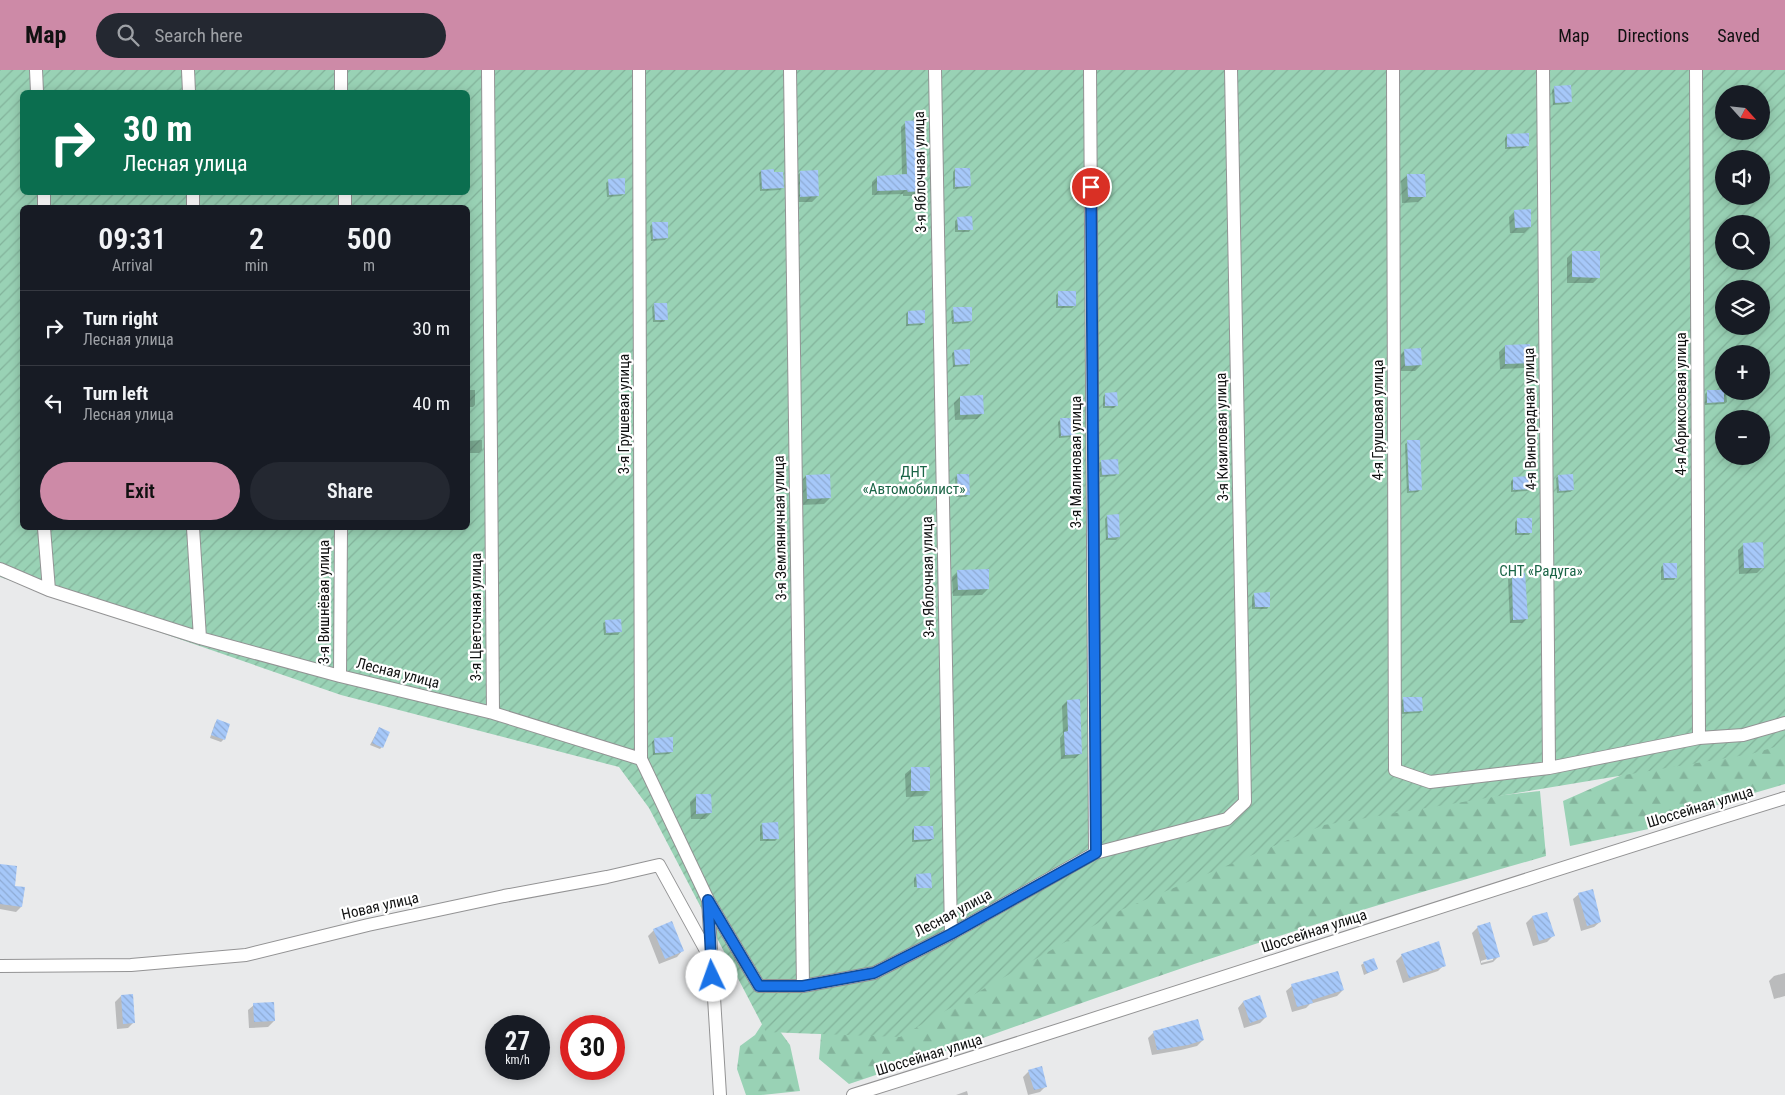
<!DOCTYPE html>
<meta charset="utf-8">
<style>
body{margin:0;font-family:"Roboto Condensed",sans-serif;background:#242831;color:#f1f3f6;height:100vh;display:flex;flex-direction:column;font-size:19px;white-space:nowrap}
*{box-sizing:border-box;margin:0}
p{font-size:16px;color:#9ea1a6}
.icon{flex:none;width:28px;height:28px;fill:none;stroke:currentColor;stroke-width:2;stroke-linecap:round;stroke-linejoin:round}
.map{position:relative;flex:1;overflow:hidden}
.sheet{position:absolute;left:20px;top:135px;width:450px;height:325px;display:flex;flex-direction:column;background:#171b24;border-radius:8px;box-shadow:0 2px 12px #0003}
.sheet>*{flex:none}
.banner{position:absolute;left:20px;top:20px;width:450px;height:105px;border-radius:8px;box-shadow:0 2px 12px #0003;background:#0b6e4f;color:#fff;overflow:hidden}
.needle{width:32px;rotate:117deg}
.controls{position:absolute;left:1715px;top:15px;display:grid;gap:10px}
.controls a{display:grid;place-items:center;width:55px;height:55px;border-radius:50%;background:#171b24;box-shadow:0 2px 12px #0003;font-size:25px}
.speed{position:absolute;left:485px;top:945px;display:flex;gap:10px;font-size:25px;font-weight:700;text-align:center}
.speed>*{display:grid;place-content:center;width:65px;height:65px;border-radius:50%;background:#171b24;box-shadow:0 2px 12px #0003;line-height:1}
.speed small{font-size:12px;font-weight:400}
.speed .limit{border:8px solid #d22;background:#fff;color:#111}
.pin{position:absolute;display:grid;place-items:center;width:42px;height:42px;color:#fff;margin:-21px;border:2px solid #fff;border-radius:50%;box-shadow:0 1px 5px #0007}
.me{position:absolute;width:55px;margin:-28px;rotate:357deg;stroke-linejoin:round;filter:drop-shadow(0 0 4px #0008)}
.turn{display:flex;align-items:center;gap:18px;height:105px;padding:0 20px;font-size:22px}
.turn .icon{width:65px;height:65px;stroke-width:2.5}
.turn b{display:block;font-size:35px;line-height:42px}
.eta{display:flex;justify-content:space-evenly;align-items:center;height:85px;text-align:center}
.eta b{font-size:30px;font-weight:600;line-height:35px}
.cta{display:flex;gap:10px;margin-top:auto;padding:10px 20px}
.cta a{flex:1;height:58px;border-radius:30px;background:#cd8aa7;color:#111;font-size:20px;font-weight:600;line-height:58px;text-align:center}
.cta a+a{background:#242831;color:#f1f3f6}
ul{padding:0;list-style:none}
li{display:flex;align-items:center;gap:15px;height:75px;padding:0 20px;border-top:1px solid #363941}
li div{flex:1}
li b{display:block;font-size:19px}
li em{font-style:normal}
header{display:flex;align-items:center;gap:30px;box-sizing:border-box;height:70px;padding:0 25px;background:#cd8aa7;color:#111}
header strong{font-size:24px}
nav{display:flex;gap:28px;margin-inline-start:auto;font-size:18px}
.search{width:350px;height:45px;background:#242831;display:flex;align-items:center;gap:12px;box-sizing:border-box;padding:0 18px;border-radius:28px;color:#9ea1a6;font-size:19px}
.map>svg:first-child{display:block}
.forest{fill:url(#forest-firs)}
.garden{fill:url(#garden-furrows);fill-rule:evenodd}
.shadow{fill:#0003;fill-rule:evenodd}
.building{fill:url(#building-back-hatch)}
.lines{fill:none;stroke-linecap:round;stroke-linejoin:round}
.street-casing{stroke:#939394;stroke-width:14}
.street{stroke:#fff;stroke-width:12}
.route-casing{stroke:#114b97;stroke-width:12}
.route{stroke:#1a73e8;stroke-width:9}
.labels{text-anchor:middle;stroke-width:4.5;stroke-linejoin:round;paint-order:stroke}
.street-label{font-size:15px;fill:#111212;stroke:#fff}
.park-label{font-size:15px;fill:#1b6547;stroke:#fff}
</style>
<header>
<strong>Map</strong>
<div class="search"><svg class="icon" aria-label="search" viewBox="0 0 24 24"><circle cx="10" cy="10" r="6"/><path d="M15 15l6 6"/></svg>Search here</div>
<nav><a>Map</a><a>Directions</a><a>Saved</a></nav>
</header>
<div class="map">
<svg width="1785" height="1025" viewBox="0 0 1785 1025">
<defs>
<pattern id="forest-firs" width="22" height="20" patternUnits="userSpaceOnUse" patternTransform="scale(1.25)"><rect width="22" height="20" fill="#99d2b5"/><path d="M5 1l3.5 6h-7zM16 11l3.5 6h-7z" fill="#83b39b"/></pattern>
<pattern id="garden-furrows" width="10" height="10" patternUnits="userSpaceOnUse" patternTransform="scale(1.25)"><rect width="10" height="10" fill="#99d2b5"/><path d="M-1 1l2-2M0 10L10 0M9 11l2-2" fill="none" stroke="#83b39b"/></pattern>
<pattern id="building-back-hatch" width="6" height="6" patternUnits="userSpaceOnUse" patternTransform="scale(1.25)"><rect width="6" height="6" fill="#a6c8f9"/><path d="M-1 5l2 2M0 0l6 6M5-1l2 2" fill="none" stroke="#8eabd4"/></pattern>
</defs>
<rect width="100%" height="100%" fill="#e9eaeb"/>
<path class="forest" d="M1785 662V714L1737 728 1653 758 1570 776 1563 731 1631 701Z
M1540 721 1546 786C1446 815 1345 844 1246 877 1113 920 982 970 849 1014L819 989 823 943 1232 756Z
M768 945 790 975 800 1021 761 1025H746L737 999 740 976 755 965Z"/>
<path class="garden" d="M0 0H1785V674L1751 684 1324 755 1121 840 900 967 766 962 649 738 619 697 341 625 0 507ZM22 22H468V122H22ZM1724 24H1761V61H1724ZM1724 89H1761V126H1724ZM22 138H468V458H22ZM1724 154H1761V191H1724ZM1724 219H1761V256H1724ZM1724 284H1761V321H1724ZM1724 349H1761V386H1724Z"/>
<path class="shadow" d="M1555 17 1571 32 1568 34 1553 35 1552 20Z
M906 52 922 75 917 79 919 121 914 126H903V124L872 125V112L877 107 902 106 901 57Z
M1507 65 1528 75 1525 78 1505 79V68Z
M955 99 970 115 967 118 953 119V102Z
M762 101 782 117 780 120 760 121 759 103Z
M800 103 818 126 812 132H795L794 108Z
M1407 106 1424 126 1418 132 1402 133 1401 111Z
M609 110 624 124 621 126 607 127 606 113Z
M350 122H362L360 125H351Z
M1515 141 1530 157 1524 163H1510L1509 147Z
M958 148 971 159 969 162H955V151Z
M653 153 667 168 665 170 651 171 650 156Z
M1573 182 1599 207 1593 213H1567V188Z
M1058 223 1075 235 1072 238H1056V225Z
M654 235 666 249 664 252H653L652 237Z
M954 239 971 251 968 253 952 254 951 241Z
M908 242 924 253 922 255 906 256V244Z
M1505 276 1530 293 1524 298 1500 299 1499 282Z
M1405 280 1421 295 1415 301H1399V286Z
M955 281 969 294 967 296 953 297 952 283Z
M468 320H475V335L473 337H468Z
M1726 321 1727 332 1724 334 1705 335V324L1707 322Z
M1105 324 1117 335 1114 338H1103V327Z
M960 327 983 343 977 349 955 350 954 333Z
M1061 349 1074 365 1071 367 1059 368 1058 352Z
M482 370V380L479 383H468V371Z
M1408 372 1420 420 1418 422 1407 423 1405 374Z
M1102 391 1117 404 1115 406 1100 407 1099 393Z
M958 405 969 424 966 427H956L955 408Z
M806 406 830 428 824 434 801 435 800 412Z
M1559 406 1573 420 1570 422 1557 423 1556 408Z
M1514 408 1530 419 1527 421 1511 422V411Z
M1107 446 1119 467 1116 470H1106L1105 449Z
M1517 450 1531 462 1529 465H1515V452Z
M1744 474 1763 497 1757 503 1739 504 1738 480Z
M1664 494 1676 507 1674 510H1661V497Z
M958 501 988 519 982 525 953 526 952 507Z
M1512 505 1526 549 1522 553H1510L1508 509Z
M1254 524 1269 536 1267 539H1252V527Z
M606 551 620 562 618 565H604L603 553Z
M1404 628 1422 641 1419 643 1401 644V631Z
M1067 631 1080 684 1075 688 1061 689 1060 668 1063 664 1062 636Z
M217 651 224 669 221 672 210 668 215 653Z
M379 658 382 677 380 679 370 675Z
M655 669 672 682 669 684 653 685 652 672Z
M911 699 929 720 923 726 906 727 905 704Z
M696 726 711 743 705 749H691L690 732Z
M762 754 778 768 775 771H760V756Z
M914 758 933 769 930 771 912 772V760Z
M0 796 14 817 24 818 21 837 16 842 0 839Z
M917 805 930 817H914V808Z
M1579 824 1600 852 1594 857 1581 861 1573 829Z
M1547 843 1553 866 1547 872 1533 876 1526 853 1532 847Z
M1478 857 1499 886 1493 892 1481 895 1472 863ZM1493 887V890L1481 893V891Z
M654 860 682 881 677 887 659 894 648 866Z
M1402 885 1444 895 1438 901 1403 913 1396 891Z
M1364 893 1377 899 1364 905 1361 895Z
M1785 903V926L1774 929 1769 911 1774 906Z
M1292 916 1343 920 1337 926 1310 934 1306 938 1292 942 1286 921Z
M121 926 134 952 128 958 117 959 115 932Z
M1259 927 1266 947 1260 953 1244 958 1238 938 1243 932Z
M254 935 274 951 268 957 249 958 248 940Z
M1154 962 1203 970 1197 976 1181 980 1152 985 1148 968Z
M1029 1001 1046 1016 1040 1022 1028 1025 1023 1007Z
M967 1021 968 1025H956Z"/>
<path class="building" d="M1571 15 1572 32 1555 33 1554 16Z
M922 50 923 75H919L920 121 908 122 907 120 877 121V106L907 104 905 51Z
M1529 63V76L1507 77V64Z
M955 98H970L971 116 955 117Z
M774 99V102H783L784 118 762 119 761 100Z
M818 100 819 126 800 127V101Z
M1407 104H1425L1426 127H1408Z
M625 108V124L609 125 608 109Z
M1531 139V157L1515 158 1514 140Z
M972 146 973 160H958L957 147Z
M652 152H668V168L653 169Z
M1572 181H1600V208L1572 207Z
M1058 221H1076V236H1058Z
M654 233H667L668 250H655Z
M953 237H972V251L954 252Z
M925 240V253L908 254V241Z
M1530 274 1531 293 1505 294V275Z
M1421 278 1422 295 1405 296 1404 279Z
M970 279V294L955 295 954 280Z
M1707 320H1724V332L1707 333Z
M1117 322 1118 336H1105V323Z
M983 325 984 344 960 345V326Z
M1060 348H1075V365L1061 366Z
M1407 370H1420L1422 420 1409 421Z
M1118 389 1119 404 1102 405 1101 390Z
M830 404 831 428 807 429 806 405Z
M957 404H969L970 425H958Z
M1573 404 1574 420 1559 421 1558 405Z
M1531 406V419L1513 420V407Z
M1119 444 1120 467 1108 468 1107 445Z
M1517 448H1532V463H1517Z
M1763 472 1764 498H1744L1743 473Z
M1663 493H1677V508H1664Z
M989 499V519L958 520 957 500Z
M1525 503 1528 549 1513 550 1512 504Z
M1270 522V537H1255L1254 523Z
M621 549 622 562 606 563 605 550Z
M1403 627H1422L1423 641 1404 642Z
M1080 629 1082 684 1065 685 1064 662 1068 661 1067 630Z
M217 649 230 654 225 670 211 665Z
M379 657 390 662 383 678 372 673Z
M673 667V682L655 683 654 668Z
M911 697H930V721H911Z
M696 724H711L712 743 696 744Z
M778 752 779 769H763L762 753Z
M914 756H933L934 769 914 770Z
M0 794 17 796 15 816 25 817 22 837 0 834Z
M931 803 932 818H917L916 804Z
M1593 819 1601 852 1587 856 1578 823Z
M1547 842 1555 866 1539 871 1532 846Z
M672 851 684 881 665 889 653 859Z
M1490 852 1500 887 1487 890 1477 856Z
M1439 871 1446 896 1409 908 1401 884Z
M1374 888 1378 899 1367 903 1363 892Z
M1338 901 1344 920 1312 930 1313 933 1297 937 1291 914Z
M133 924 135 953 123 954 121 925Z
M1260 925 1267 947 1250 953 1243 931Z
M274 932 275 951 254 952 253 933Z
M1198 949 1204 970 1188 975 1157 980 1153 961Z
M1042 996 1047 1017 1034 1020 1028 1000Z"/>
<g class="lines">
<g class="street-casing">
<path id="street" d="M36 0 37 22
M188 0 189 22
M341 0V22
M488 0 493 643
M639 0 641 689 708 830 720 1025
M790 0 803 916
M935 0 951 864
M1090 0 1095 783
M1393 0 1395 700 1430 712 1549 698 1699 668 1743 665 1785 653
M1543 0 1549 698
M1696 0 1699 668
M193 122V138
M345 122V138
M44 138V122
M44 458 49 520
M193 458 200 568
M0 499 49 520 200 568 340 606 493 643 641 689
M340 606 341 458
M708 830 759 916H803L874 903 951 864 1095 783 1227 749 1245 732 1231 0
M0 896 131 895 246 885 368 855 504 826 607 807 659 795 709 886
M853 1025C1165 928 1474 824 1785 728"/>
</g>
<use href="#street" class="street"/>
</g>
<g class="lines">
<g class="route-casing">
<path id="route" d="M712 906 708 830 759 916H803L874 903 951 864 1096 783 1091 117"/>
</g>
<use href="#route" class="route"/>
</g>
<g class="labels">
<g class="street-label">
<text transform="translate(920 102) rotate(-91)" y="5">3-я Яблочная улица</text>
<text transform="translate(1681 334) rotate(-90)" y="5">4-я Абрикосовая улица</text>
<text transform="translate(624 344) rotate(-90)" y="5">3-я Грушевая улица</text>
<text transform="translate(1530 349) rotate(-91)" y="5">4-я Виноградная улица</text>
<text transform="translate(1378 350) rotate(-90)" y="5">4-я Грушовая улица</text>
<text transform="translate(1222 367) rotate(-91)" y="5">3-я Кизиловая улица</text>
<text transform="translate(1076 392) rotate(-90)" y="5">3-я Малиновая улица</text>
<text transform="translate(780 458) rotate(-91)" y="5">3-я Земляничная улица</text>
<text transform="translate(928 507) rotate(-91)" y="5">3-я Яблочная улица</text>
<text transform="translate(324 532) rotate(-90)" y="5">3-я Вишнёвая улица</text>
<text transform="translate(476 547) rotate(-90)" y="5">3-я Цветочная улица</text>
<text transform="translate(398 603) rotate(14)" y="5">Лесная улица</text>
<text transform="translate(1700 737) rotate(-17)" y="5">Шоссейная улица</text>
<text transform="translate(380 836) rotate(-13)" y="5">Новая улица</text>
<text transform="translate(953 843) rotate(-28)" y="5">Лесная улица</text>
<text transform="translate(1314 861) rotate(-18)" y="5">Шоссейная улица</text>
<text transform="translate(929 985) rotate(-17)" y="5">Шоссейная улица</text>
</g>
<g class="park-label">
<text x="914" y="407">ДНТ<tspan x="914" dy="17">«Автомобилист»</tspan></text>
<text x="1541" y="506">СНТ «Радуга»</text>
</g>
</g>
</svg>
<div class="controls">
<a><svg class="needle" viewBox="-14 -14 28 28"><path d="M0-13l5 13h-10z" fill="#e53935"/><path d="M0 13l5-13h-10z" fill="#9ea1a6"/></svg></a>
<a><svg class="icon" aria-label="sound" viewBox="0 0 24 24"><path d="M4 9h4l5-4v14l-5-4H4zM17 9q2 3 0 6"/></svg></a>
<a><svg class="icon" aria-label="search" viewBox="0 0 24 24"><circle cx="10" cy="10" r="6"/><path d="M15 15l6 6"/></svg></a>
<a><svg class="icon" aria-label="layers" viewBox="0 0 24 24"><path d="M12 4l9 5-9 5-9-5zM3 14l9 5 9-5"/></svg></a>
<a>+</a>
<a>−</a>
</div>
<div class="speed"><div>27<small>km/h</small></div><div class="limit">30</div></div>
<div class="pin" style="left:1091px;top:117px;background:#d93025"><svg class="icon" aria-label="arrive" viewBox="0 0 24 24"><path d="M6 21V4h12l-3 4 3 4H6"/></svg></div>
<svg class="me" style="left:712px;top:906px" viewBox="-20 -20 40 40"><circle r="19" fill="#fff"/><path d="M0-13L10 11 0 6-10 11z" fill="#1a73e8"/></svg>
<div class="banner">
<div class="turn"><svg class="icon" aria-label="right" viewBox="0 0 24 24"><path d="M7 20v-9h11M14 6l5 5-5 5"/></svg><div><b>30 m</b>Лесная улица</div></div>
</div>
<section class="sheet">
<div class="eta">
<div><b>09:31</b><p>Arrival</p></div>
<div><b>2</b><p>min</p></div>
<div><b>500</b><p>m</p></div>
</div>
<ul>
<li><svg class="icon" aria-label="right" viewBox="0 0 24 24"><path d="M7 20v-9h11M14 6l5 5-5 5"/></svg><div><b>Turn right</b><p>Лесная улица</p></div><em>30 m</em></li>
<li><svg class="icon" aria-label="left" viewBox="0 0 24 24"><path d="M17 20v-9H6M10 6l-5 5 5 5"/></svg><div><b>Turn left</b><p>Лесная улица</p></div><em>40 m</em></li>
</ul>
<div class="cta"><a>Exit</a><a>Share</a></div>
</section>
</div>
